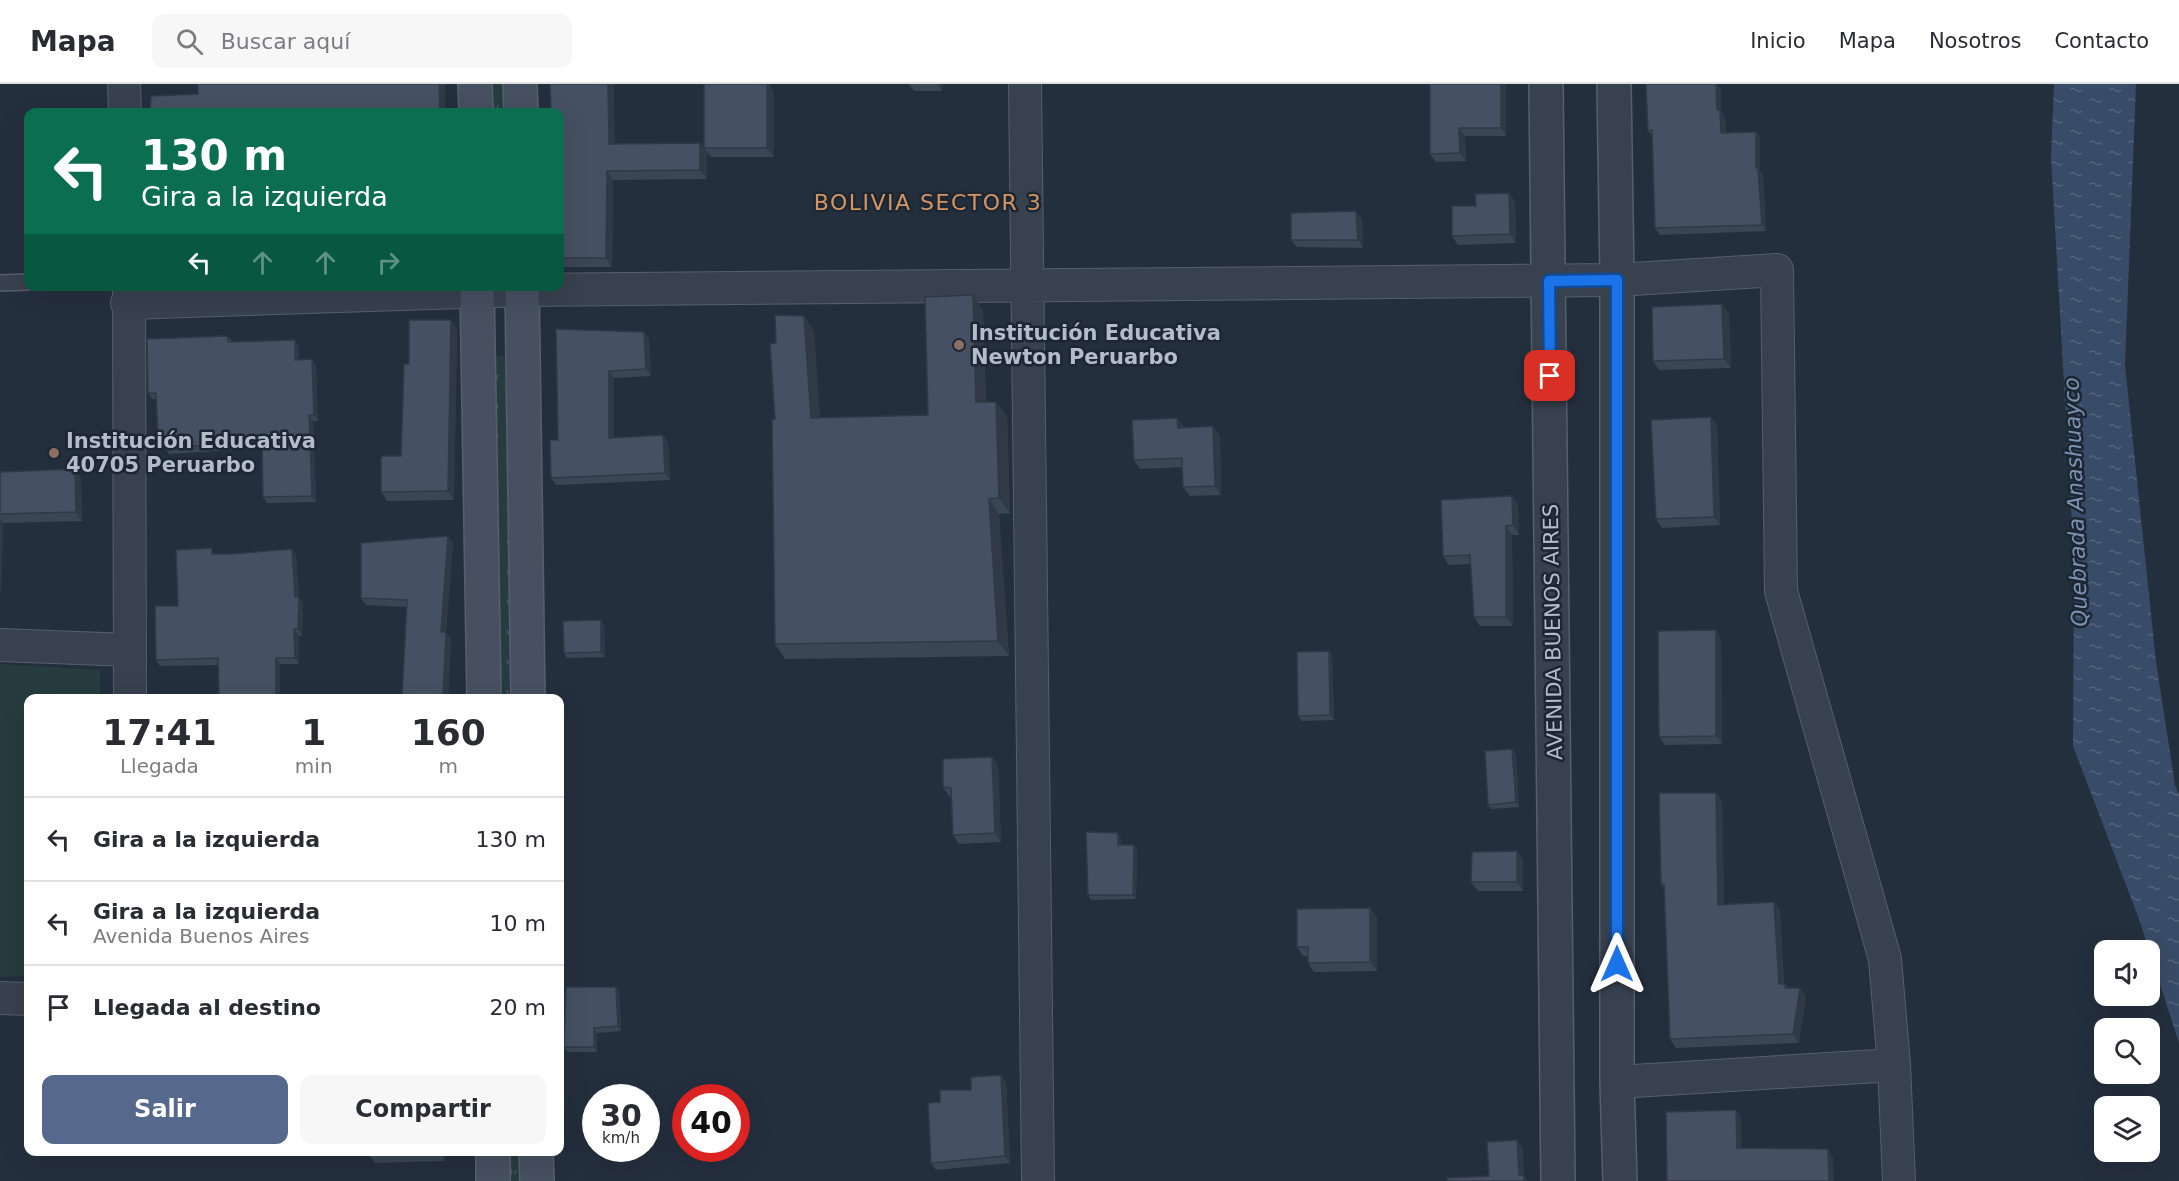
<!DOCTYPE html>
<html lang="es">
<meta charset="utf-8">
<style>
body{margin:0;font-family:"DejaVu Sans",sans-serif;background:#f7f7f7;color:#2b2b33;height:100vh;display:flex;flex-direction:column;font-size:22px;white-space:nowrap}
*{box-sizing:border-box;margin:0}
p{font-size:20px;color:#7c7c81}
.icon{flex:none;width:33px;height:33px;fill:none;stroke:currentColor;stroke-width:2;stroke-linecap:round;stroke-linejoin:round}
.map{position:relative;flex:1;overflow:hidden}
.panel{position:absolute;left:24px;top:610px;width:540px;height:462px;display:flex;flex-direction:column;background:#fff;border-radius:12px;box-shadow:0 6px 24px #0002}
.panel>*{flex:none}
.guide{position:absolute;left:24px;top:24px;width:540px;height:183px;border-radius:12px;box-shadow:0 6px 24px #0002;background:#0b6e4f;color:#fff;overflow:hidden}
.fabs{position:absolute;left:2094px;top:856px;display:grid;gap:12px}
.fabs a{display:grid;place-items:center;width:66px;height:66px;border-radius:12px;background:#fff;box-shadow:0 6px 24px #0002;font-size:30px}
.speed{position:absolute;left:582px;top:1000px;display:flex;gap:12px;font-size:30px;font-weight:700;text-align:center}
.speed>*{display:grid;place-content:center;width:78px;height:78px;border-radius:50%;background:#fff;box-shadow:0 6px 24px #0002;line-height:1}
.speed small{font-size:15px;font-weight:400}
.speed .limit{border:9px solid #d22;background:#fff;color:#111}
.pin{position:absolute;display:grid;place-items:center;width:51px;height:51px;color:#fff;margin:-26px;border-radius:12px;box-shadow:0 3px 9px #0006}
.me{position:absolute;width:66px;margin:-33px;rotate:0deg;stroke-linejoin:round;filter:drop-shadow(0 0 4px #0008)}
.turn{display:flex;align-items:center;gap:21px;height:126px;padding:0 18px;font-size:27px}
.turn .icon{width:78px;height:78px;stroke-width:2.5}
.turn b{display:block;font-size:42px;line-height:51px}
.lanes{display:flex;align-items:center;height:57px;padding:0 18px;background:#0003;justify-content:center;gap:30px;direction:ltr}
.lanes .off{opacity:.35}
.eta{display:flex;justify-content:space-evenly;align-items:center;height:102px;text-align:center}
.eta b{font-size:36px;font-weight:700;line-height:42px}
.button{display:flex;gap:12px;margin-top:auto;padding:12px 18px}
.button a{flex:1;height:69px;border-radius:12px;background:#56698c;color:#fff;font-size:24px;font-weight:700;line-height:69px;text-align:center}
.button a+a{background:#f7f7f7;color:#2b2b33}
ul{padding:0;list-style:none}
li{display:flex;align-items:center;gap:18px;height:84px;padding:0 18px;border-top:2px solid #e1e1e2}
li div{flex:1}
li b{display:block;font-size:22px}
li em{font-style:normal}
header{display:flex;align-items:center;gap:36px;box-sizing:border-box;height:84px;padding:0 30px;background:#fff;border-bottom:2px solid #e1e1e2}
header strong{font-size:28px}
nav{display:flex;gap:33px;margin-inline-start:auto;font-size:21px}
.search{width:420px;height:54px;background:#f7f7f7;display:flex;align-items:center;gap:15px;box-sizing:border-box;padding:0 21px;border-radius:12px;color:#7c7c81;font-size:22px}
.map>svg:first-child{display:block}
.grass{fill:url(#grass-tufts)}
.park{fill:#263c3f}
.water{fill:url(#water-ripples)}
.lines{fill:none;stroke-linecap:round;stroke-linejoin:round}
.service-casing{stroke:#565f6c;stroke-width:18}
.minor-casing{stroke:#565f6c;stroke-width:34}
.tertiary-casing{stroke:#565f6c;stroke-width:36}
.secondary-casing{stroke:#565f6c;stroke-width:36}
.service{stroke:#38414e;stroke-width:15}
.minor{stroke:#38414e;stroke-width:32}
.tertiary{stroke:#38414e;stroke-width:33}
.secondary{stroke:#465061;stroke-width:33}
.wall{fill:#3b4654}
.shaded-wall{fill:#303945}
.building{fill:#455162;stroke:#303945;stroke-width:1.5}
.route-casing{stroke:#114b97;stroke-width:15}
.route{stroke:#1a73e8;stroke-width:10}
.education-dot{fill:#8d6e63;stroke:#1d2633;stroke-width:2}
.labels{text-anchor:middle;stroke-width:5;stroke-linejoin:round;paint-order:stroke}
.poi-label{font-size:21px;font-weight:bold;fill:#b4bcc9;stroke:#1d2633;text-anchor:start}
.street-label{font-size:21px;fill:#b4bcc9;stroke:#1d2633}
.neighbourhood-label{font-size:22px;letter-spacing:1.5px;fill:#d59563;stroke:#1d2633}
.water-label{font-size:22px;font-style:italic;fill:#7c92b1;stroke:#1d2633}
</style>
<header>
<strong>Mapa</strong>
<div class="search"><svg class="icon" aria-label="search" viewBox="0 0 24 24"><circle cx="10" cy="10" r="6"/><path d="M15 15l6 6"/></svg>Buscar aquí</div>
<nav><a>Inicio</a><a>Mapa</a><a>Nosotros</a><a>Contacto</a></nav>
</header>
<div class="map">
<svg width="2179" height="1097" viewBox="0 0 2179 1097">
<defs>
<pattern id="grass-tufts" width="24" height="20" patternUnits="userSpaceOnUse" patternTransform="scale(1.5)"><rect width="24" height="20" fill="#263c3f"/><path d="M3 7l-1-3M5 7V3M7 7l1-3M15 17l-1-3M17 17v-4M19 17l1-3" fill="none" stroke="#435659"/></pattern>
<pattern id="water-ripples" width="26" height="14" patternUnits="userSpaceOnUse" patternTransform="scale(1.5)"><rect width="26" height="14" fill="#394c67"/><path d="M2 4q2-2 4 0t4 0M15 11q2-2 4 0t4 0" fill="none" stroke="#53647b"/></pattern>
</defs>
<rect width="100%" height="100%" fill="#242f3e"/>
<path class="grass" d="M490 0H504L505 28H491Z
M494 272H508L514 615H499Z
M506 1068H521L522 1097H507Z"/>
<path class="park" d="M0 580 100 586V615H28V892L0 893Z"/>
<path class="water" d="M2054 0H2136L2125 281 2156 578 2175 701 2179 711V959L2139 835 2073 662 2074 474 2051 73Z"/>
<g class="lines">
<g class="service-casing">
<path id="service" d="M0 199 28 198"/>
</g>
<g class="minor-casing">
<path id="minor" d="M124 0 125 28
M1025 0 1038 1097
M129 202 130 615
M127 219 522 206 1617 196 1777 186 1781 507 1885 875 1894 981 1899 1097
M0 561 129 566
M0 914 28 915
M1617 998 1894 981"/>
</g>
<g class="tertiary-casing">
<path id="tertiary" d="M1546 0 1558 1097
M1614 0 1617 196V998L1620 1097"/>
</g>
<g class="secondary-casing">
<path id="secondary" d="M475 0 476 28
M520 0 521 28
M477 202 484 615
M522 202 528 615
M493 1068V1097
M536 1068 537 1097"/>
</g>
<use href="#service" class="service"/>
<use href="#minor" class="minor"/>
<use href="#tertiary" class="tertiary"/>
<use href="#secondary" class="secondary"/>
</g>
<path class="wall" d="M704 0H768L774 8V73H711L704 64Z
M909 0H942V7H914Z
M1506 0V52H1465L1466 77 1436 78 1430 70Z
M1646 0H1717L1721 5V27L1725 33 1726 49 1756 48 1760 54V87L1763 91 1766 147 1660 151 1655 144 1653 53 1648 47Z
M560 28 615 60 700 59 707 68V95L613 96 612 183H560Z
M1509 109 1515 118 1516 159 1458 161 1452 152 1476 122Z
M1362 135 1363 164 1297 163 1291 156Z
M983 226 986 318H996L1007 333 1010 429 999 430 1009 572 785 575 775 560V335L776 259 804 232 814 247 820 334 928 331Z
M1729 229 1731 284 1659 286 1653 277Z
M451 236 457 245 454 416 387 417 381 408 401 372 409 280Z
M556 245 644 248 649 255 651 292 614 294V353L668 358 670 396 556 401 551 394 558 356Z
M227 252 232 257 299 263V276L312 275 316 281 318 337H313L316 418 267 419 263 413 262 364 169 370 165 364V361H162L158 354 156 315H152L148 309Z
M1177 334 1184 343 1220 351 1221 411 1190 412 1183 403V383L1140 385 1134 376Z
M1717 341 1720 441 1662 444 1656 435Z
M0 388 81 394 82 437 3 439 1 507H0Z
M1512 412 1518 421 1519 451H1512L1513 542H1480L1474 533 1471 480 1449 481 1443 472Z
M453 459 446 549 451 555 448 613H460L461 615H385L402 614 407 523 366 521 361 514Z
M216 470 296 471 299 514 303 519 302 552H299V580H280V615H219L218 581 160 582 156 576 178 522Z
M604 541 605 573 567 574 564 569Z
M1721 555 1722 660 1665 661 1659 653Z
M1329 567 1332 572 1334 636 1302 637 1298 632Z
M1512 665 1516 670 1519 723 1491 725 1488 721Z
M992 673 998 682 1001 758 959 760 953 751 951 713 949 712 943 703Z
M1716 709 1722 717 1724 820 1774 818 1780 826 1784 900 1788 904H1800L1806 912 1799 959 1676 964 1670 955 1665 806 1661 800Z
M1121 754V761L1137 766 1136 815 1091 816 1088 811Z
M1517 767 1523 776V807H1478L1471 798Z
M1370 824 1377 833V887L1314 888 1308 879V872H1303L1297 863Z
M616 903 619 907 621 947 597 949V968H567L564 963Z
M1006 998 1010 1079 936 1086 931 1079 940 1018 971 1006Z
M367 1068H445V1077L375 1079Z"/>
<path class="shaded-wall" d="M439 0H445V28H440Z
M608 0H614L615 69 609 60Z
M767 0 774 8V73L767 64Z
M937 0H942V7Z
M1501 0H1506V52L1501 44Z
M1716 0H1717L1721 5V27L1725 33 1726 55 1721 49 1717 26Z
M1459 44 1465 52 1466 77 1460 69Z
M1756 48 1760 54V87L1763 91 1766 147 1762 141 1756 84Z
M700 59 707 68V95L700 86Z
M607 87 613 96 612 183 606 174Z
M1509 109 1515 118 1516 159 1510 150Z
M1356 127 1362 135 1363 164 1358 156Z
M973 211 983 226 986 333 976 318Z
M1722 220 1729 229 1731 284 1724 275Z
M804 232 814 247 821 349 811 334Z
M451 236 457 245 454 416 448 407Z
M644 248 649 255 651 292 646 285Z
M295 256 299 263V282L295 276Z
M312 275 316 281 318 337 314 331Z
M609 287 614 294V361L609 354Z
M996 318 1007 333 1010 429 999 414Z
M309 331 313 337 316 418 312 412Z
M1711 333 1717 341 1720 441 1714 433Z
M1177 334 1184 343V353L1178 344Z
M1213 342 1220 351 1221 411 1215 402Z
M663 351 668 358 670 396 665 389Z
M75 385 81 394 82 437 76 428Z
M1512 412 1518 421 1519 451 1513 441Z
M989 415 999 430 1009 572 998 557Z
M0 435 3 439 1 507 0 506Z
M1506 442 1512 451 1513 542 1506 533Z
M448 452 453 459 446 549 451 555 448 615 443 614 441 548Z
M292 465 296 471 299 514 303 519 302 552 298 545Z
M601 536 604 541 605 573 601 568Z
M294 545 299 552V580L295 574Z
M1716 546 1721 555 1722 660 1716 652Z
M1329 567 1332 572 1334 636 1330 631Z
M276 574 280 580V615H276Z
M1512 665 1516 670 1519 723 1516 718Z
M992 673 998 682 1001 758 995 749Z
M1716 709 1722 717 1724 829 1718 821Z
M1118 749 1121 754V766L1118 761Z
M1134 761 1137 766 1136 815 1133 811Z
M1517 767 1523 776V807L1517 798Z
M1774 818 1780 826 1784 908 1779 900Z
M1370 824 1377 833V887L1370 878Z
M616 903 619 907 621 947 618 942Z
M1800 904 1806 912 1799 959 1793 950Z
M594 944 597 949V968L594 963Z
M1001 991 1006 998 1010 1079 1005 1072Z
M1736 1026 1741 1034 1742 1071 1737 1064Z
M1517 1056 1523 1064 1524 1091 1528 1097H1523L1519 1091Z
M1828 1065 1833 1073 1834 1097H1829Z
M439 1068H445V1077Z"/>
<path class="building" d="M198 0H439L440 28H150L151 12 198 10Z
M550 0H608L609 60 700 59V86L607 87 606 174H560V28H551Z
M704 0H767V64H704Z
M1430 0H1501V44H1459L1460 69 1430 70Z
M1646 0H1716L1717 26H1720L1721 49 1756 48V84H1758L1762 141 1655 144 1652 46 1648 47Z
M1509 109 1510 150 1452 152V122H1476L1475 110Z
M1356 127 1358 156H1291V129Z
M973 211 976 318H996L999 414 989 415 998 557 775 560 772 335H775L770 260 776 259 775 231 804 232 811 334 928 331 925 213Z
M1722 220 1724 275 1653 277 1652 223Z
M409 236H451L448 407 381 408V372H401L404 280H409Z
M556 245 644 248 646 285 609 287V354L663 351 665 389 551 394 550 356H558Z
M227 252 228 258 295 256V276L312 275 314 331H309L312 412 263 413 262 357 165 364 164 354H158L156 309H148L147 255Z
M1711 333 1714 433 1656 435 1651 336Z
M1177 334 1178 344 1213 342 1215 402 1183 403 1182 374 1134 376 1132 336Z
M75 385 76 428 0 430V388Z
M1512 412 1513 441 1506 442V533H1474L1470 471 1443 472 1441 416Z
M448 452 441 548H446L443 614 460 613V615H385L402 614 407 516 361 514V459Z
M212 464V470H230L292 465 295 513H299L298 545H294L295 574H276V615H219L218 574 156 576 155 522H178L176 466Z
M601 536V568L564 569 563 537Z
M1716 546V652L1659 653 1658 547Z
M1329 567 1330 631 1298 632 1297 568Z
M1512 665 1516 718 1488 721 1485 667Z
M992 673 995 749 953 751 951 704 943 703V675Z
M1659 709H1716L1718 821 1774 818 1779 900H1785V904H1800L1793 950 1670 955 1664 800H1661Z
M1086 748 1118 749V761H1134L1133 811H1088Z
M1517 767V798H1471L1472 768Z
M1370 824V878L1308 879V863H1297V825Z
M566 903H616L618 942 594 944V963H564Z
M1001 991 1005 1072 931 1079 928 1019 940 1018V1006H971V993Z
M1736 1026 1737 1064 1828 1065 1829 1097H1667L1666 1028Z
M1517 1056 1519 1091H1524V1097H1447V1094L1489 1092 1487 1058Z"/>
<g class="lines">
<g class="route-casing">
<path id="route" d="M1550 292 1549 197 1617 196V880"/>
</g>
<use href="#route" class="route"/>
</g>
<g class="education-dot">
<circle cx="959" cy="261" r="6"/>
<circle cx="54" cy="369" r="6"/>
</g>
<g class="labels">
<g class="poi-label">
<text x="971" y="256">Institución Educativa<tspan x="971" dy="24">Newton Peruarbo</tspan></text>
<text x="66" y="364">Institución Educativa<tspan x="66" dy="24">40705 Peruarbo</tspan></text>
</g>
<g class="street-label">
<text transform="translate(1553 548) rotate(-91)" y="7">AVENIDA BUENOS AIRES</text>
</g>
<g class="neighbourhood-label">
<text x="928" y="126">BOLIVIA SECTOR 3</text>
</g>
<g class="water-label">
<text transform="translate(2075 418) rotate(-92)" y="8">Quebrada Anashuayco</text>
</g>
</g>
</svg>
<div class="fabs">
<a><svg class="icon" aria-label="sound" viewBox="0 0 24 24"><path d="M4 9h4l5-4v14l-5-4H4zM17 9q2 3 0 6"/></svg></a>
<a><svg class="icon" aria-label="search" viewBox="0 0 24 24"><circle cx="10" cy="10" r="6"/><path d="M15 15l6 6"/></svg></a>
<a><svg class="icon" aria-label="layers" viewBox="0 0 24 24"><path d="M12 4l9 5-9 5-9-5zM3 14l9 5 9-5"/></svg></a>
</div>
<div class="speed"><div>30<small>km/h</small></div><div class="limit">40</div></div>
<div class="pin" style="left:1550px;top:292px;background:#d93025"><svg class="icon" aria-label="arrive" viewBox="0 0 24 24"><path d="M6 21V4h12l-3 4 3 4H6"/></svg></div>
<svg class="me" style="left:1617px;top:880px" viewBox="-20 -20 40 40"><path d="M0-17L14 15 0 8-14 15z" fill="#1a73e8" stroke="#fff" stroke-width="4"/></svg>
<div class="guide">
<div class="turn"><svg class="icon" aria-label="left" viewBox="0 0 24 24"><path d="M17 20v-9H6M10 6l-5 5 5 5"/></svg><div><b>130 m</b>Gira a la izquierda</div></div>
<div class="lanes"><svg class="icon" aria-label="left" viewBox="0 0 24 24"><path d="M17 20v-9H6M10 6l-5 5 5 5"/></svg><svg class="icon off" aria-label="ahead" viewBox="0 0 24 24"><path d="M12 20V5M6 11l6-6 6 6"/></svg><svg class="icon off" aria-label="ahead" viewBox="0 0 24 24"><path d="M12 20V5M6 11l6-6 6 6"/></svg><svg class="icon off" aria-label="right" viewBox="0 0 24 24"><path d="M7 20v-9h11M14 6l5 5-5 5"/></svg></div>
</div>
<section class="panel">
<div class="eta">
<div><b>17:41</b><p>Llegada</p></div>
<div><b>1</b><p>min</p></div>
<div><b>160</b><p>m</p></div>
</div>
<ul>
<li><svg class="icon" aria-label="left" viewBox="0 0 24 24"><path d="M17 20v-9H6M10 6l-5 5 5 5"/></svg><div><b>Gira a la izquierda</b></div><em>130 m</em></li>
<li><svg class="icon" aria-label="left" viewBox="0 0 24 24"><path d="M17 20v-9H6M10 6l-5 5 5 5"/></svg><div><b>Gira a la izquierda</b><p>Avenida Buenos Aires</p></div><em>10 m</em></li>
<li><svg class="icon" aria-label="arrive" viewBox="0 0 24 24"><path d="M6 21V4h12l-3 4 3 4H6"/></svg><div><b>Llegada al destino</b></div><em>20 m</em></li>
</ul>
<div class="button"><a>Salir</a><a>Compartir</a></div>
</section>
</div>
